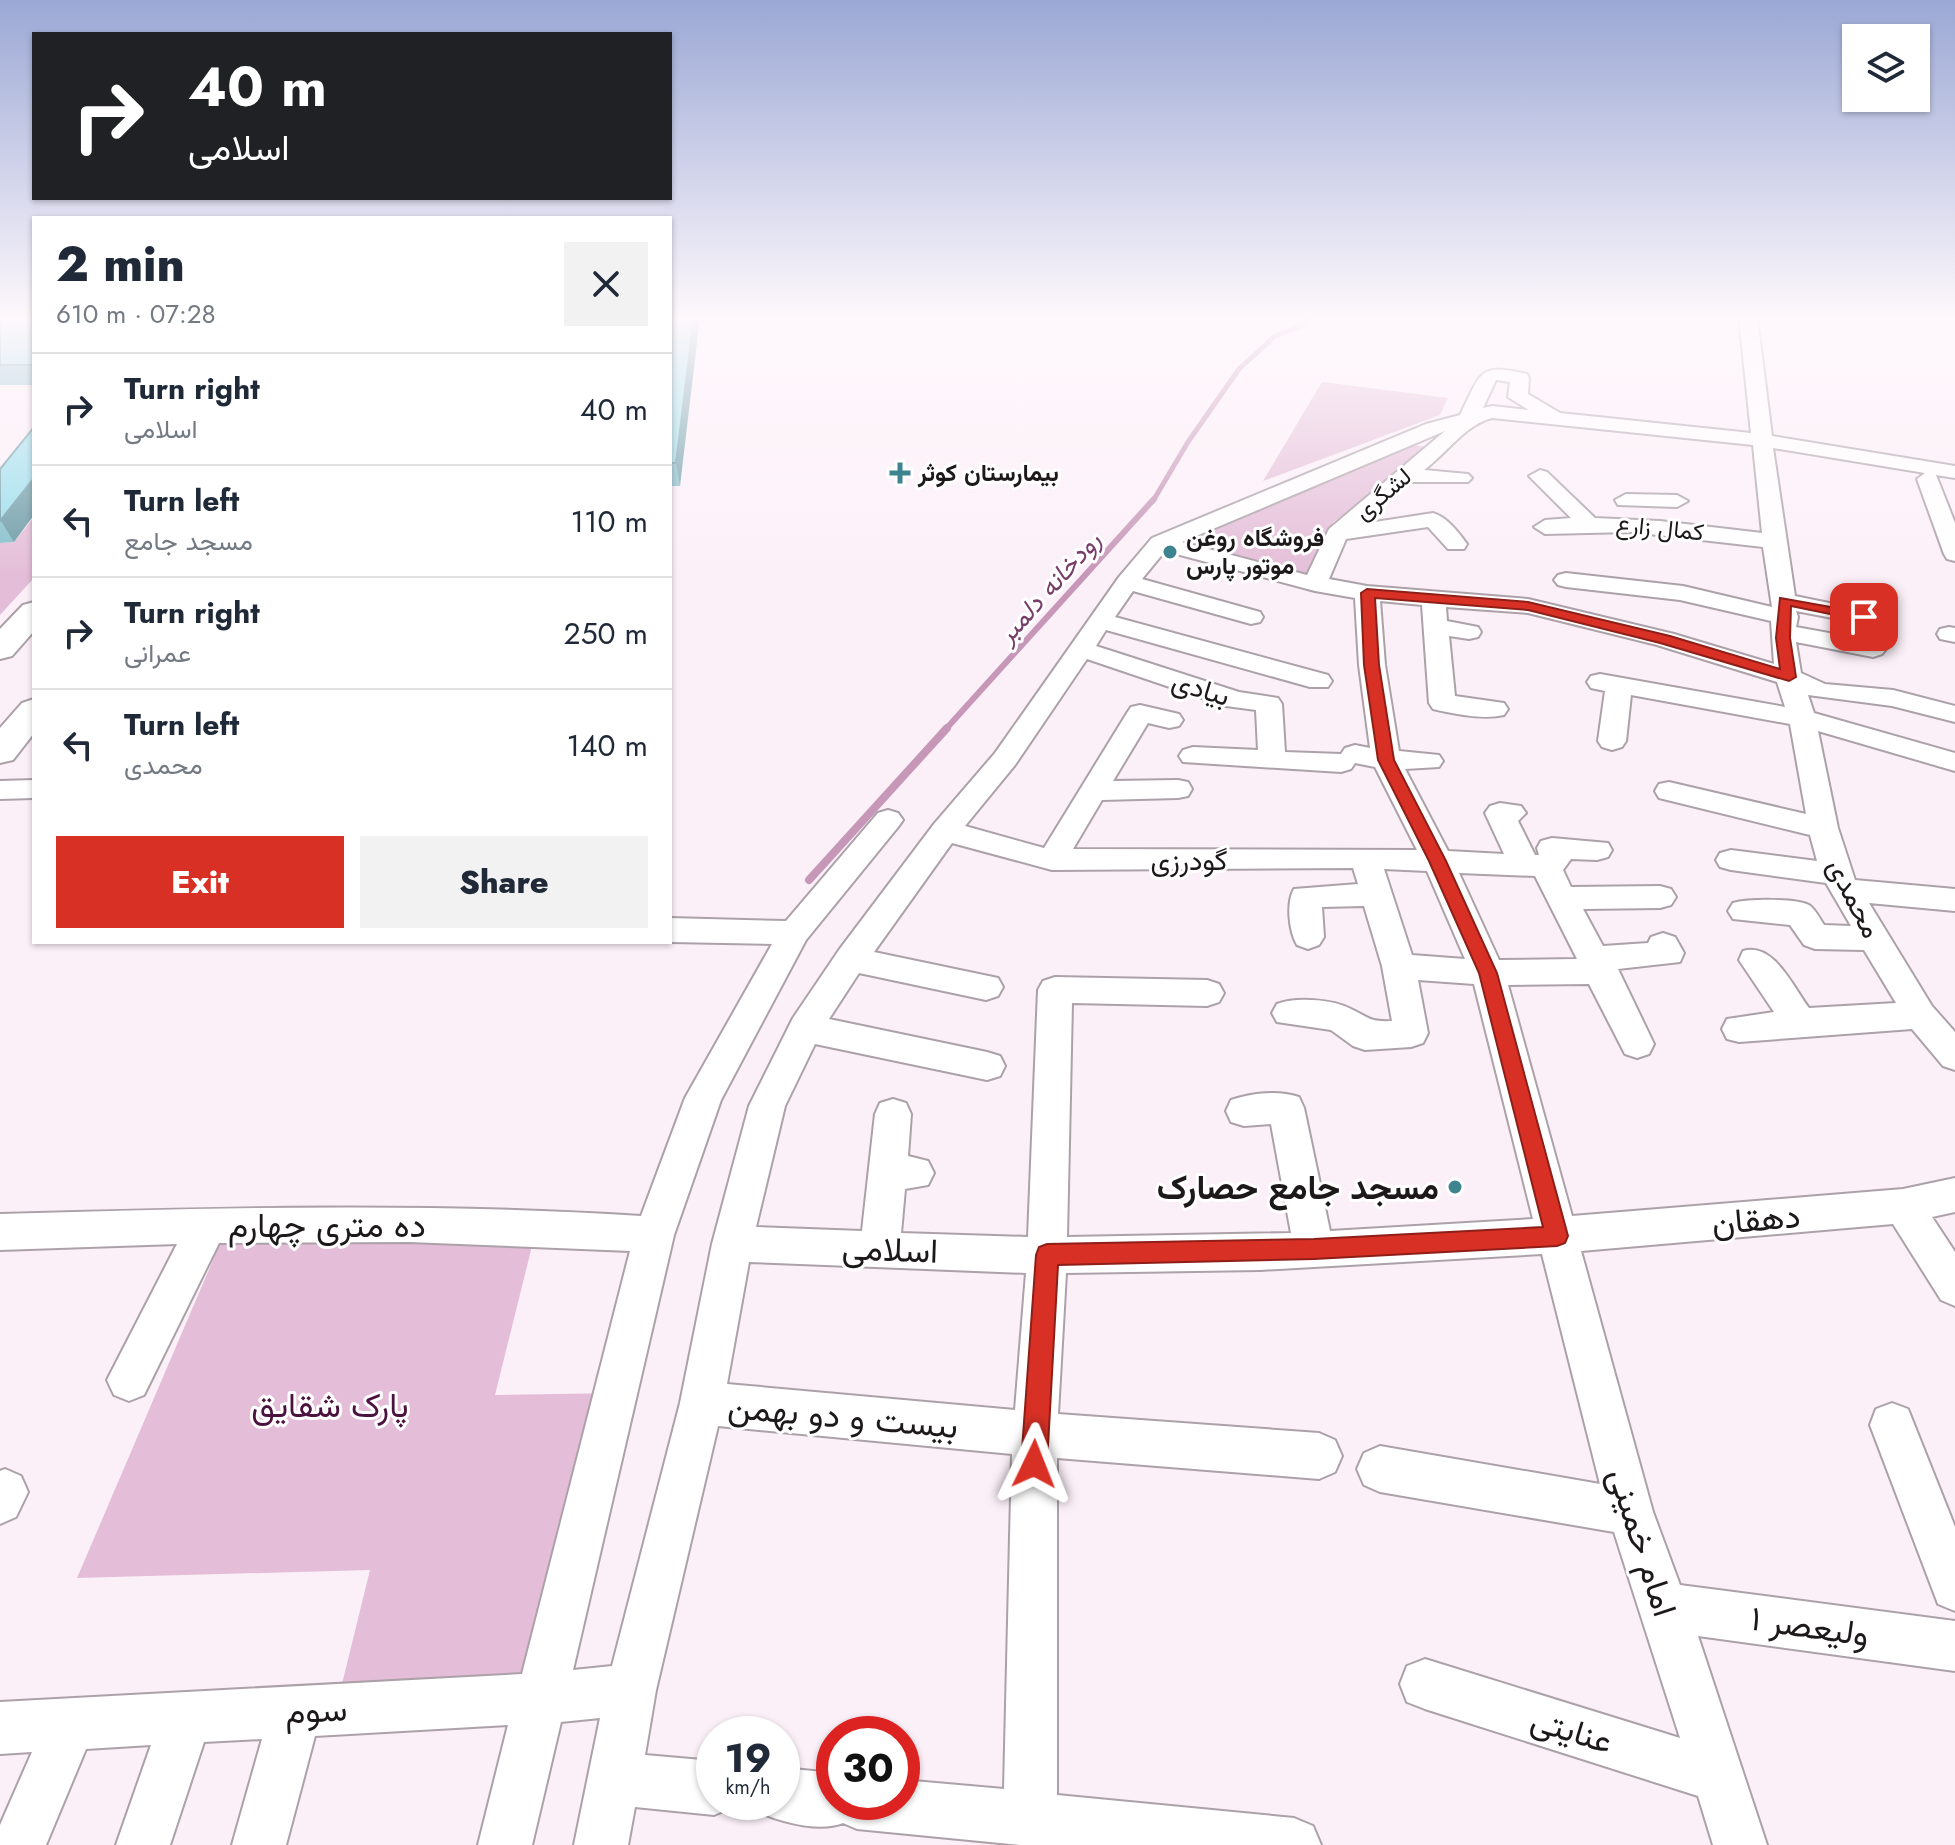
<!DOCTYPE html>
<meta charset="utf-8">
<style>
body{margin:0;font-family:Jost,Vazirmatn,sans-serif;background:#f2f2f3;color:#1f2937;height:100vh;display:flex;flex-direction:column;font-size:30px;white-space:nowrap}
*{box-sizing:border-box;margin:0}
p{font-size:26px;color:#747a83}
.icon{flex:none;width:44px;height:44px;fill:none;stroke:currentColor;stroke-width:2;stroke-linecap:round;stroke-linejoin:round}
.map{position:relative;flex:1;overflow:hidden}
.panel{position:absolute;left:32px;top:216px;width:640px;height:728px;display:flex;flex-direction:column;background:#fff;border-radius:0px;box-shadow:0 2px 6px #0004}
.panel>*{flex:none}
.guide{position:absolute;left:32px;top:32px;width:640px;height:168px;border-radius:0px;box-shadow:0 2px 6px #0004;background:#202124;color:#fff;overflow:hidden}
.controls{position:absolute;left:1842px;top:24px;display:grid;gap:16px}
.controls a{display:grid;place-items:center;width:88px;height:88px;border-radius:0px;background:#fff;box-shadow:0 2px 6px #0004;font-size:40px}
.speed{position:absolute;left:696px;top:1716px;display:flex;gap:16px;font-size:40px;font-weight:700;text-align:center}
.speed>*{display:grid;place-content:center;width:104px;height:104px;border-radius:50%;background:#fff;box-shadow:0 2px 6px #0004;line-height:1}
.speed small{font-size:20px;font-weight:400}
.speed .limit{border:12px solid #d22;background:#fff;color:#111}
.pin{position:absolute;display:grid;place-items:center;width:68px;height:68px;color:#fff;margin:-34px;border-radius:16px;box-shadow:0 4px 12px #0006}
.me{position:absolute;width:88px;margin:-44px;rotate:2deg;stroke-linejoin:round;filter:drop-shadow(0 0 6px #0008)}
.turn{display:flex;align-items:center;gap:28px;height:168px;padding:0 24px;font-size:36px}
.turn .icon{width:104px;height:104px;stroke-width:2.5}
.turn b{display:block;font-size:56px;line-height:68px}
.round{display:grid;place-items:center;flex:none;width:84px;height:84px;border-radius:0px;background:#f2f2f3}
.summary{display:flex;align-items:center;justify-content:space-between;height:136px;padding:0 24px}
h1{font-size:48px;font-weight:800;line-height:60px}
.primary-button{display:flex;gap:16px;margin-top:auto;padding:16px 24px}
.primary-button a{flex:1;height:92px;border-radius:0px;background:#d93025;color:#fff;font-size:32px;font-weight:800;line-height:92px;text-align:center}
.primary-button a+a{background:#f2f2f3;color:#1f2937}
ul{padding:0;list-style:none}
li{display:flex;align-items:center;gap:24px;height:112px;padding:0 24px;border-top:2px solid #e0e1e3}
li div{flex:1}
li b{display:block;font-size:30px}
li em{font-style:normal}
.map>svg:first-child{display:block}
.green{fill:#e4bed8}
.lines{fill:none;stroke-linecap:round;stroke-linejoin:round}
.stream-far2{stroke:#c797b8;stroke-width:5}
.stream-far1{stroke:#c797b8;stroke-width:6}
.stream{stroke:#c797b8;stroke-width:8}
.minor-casing{stroke:#aca1a9;stroke-width:4}
.major-casing{stroke:#aca1a9;stroke-width:4}
.minor{fill:#fff;fill-rule:evenodd}
.major{fill:#fff;fill-rule:evenodd}
.wall{fill:#84bfcb}
.shaded-wall{fill:#6b9ba5}
.building{fill:#99deec;stroke:#6b9ba5;stroke-width:2}
.route{fill:#d93025;stroke:#8d1f18;stroke-width:2}
.poi-dot{fill:#3e8390;stroke:#fff;stroke-width:3}
.labels{text-anchor:middle;stroke-width:6;stroke-linejoin:round;paint-order:stroke}
.far-poi-label{font-size:24px;font-weight:bold;fill:#1d191b;stroke:#fff;text-anchor:start}
.far-street-label{font-size:24px;fill:#1d191b;stroke:#fff}
.far-water-label{font-size:26px;font-style:italic;fill:#773c68;stroke:#fff}
.street-label{font-size:28px;fill:#1d191b;stroke:#fff}
.near-poi-label{font-size:34px;font-weight:bold;fill:#1d191b;stroke:#fff;text-anchor:end}
.near-street-label{font-size:34px;fill:#1d191b;stroke:#fff}
.near-park-label{font-size:34px;fill:#4b123f;stroke:#fff}
</style>
<div class="map">
<svg width="1955" height="1845" viewBox="0 0 1955 1845">
<rect width="100%" height="100%" fill="#fcf0f8"/>
<path class="green" d="M1322 382 1448 398 1440 415 1263 481Z
M1397 443 1429 447 1404 475 1333 522 1315 584 1160 544Z
M34 517V578L0 615V543L14 542Z
M228 1225 537 1226 495 1395 620 1393 547 1687 340 1692 370 1570 77 1578Z"/>
<g class="lines">
<path class="stream-far2" d="M1153 501 1188 442 1239 369 1275 336 1301 326 1309 317"/>
<path class="stream-far1" d="M945 730 1154 499"/>
<path class="stream" d="M809 880 947 728"/>
<g class="minor-casing">
<path id="minor" d="M1739 317H1757L1772 436 1955 466V478L1936 475 1955 523V561L1947 559 1944 554 1917 479 1925 473 1773 448 1795 596 1873 612 1876 617 1873 622 1864 624 1796 611 1798 617 1796 627 1873 641 1882 644 1886 649 1882 654 1873 657 1796 642 1801 673 1825 684 1893 690 1955 706V722L1892 706 1808 695 1814 713 1955 753V771L1818 731 1838 828 1855 880 1955 889V911L1869 903 1932 1006 1955 1032V1070L1943 1066 1912 1029 1739 1042 1727 1039 1722 1029 1727 1019 1774 1012 1739 960 1743 951C1774 942 1793 987 1809 1008L1896 1003 1864 950 1815 949 1804 945 1790 925 1733 919 1728 911 1733 903C1747 899 1796 898 1809 905 1815 909 1820 919 1824 925L1851 926 1826 883 1731 870 1720 867 1716 860 1720 853 1731 850 1817 861 1810 835 1659 798 1655 791 1659 784 1669 782 1806 814 1790 724 1631 695 1626 741 1622 747 1612 750 1602 747 1598 741 1605 691 1591 688 1587 682 1591 676 1600 674 1785 707 1777 682 1657 645 1528 613 1446 607 1447 621 1478 627 1481 632 1478 637 1469 639 1449 636 1455 696 1504 703 1508 709 1504 715C1483 720 1454 714 1433 709L1429 703 1422 605 1380 601 1385 665 1399 751 1439 755 1443 761 1439 767 1405 769 1448 851 1504 854 1485 813 1490 806 1500 803 1521 806 1526 813 1518 821 1535 855H1539L1537 848 1541 841 1552 838 1608 843 1612 850 1608 857 1597 860 1571 859 1563 870 1571 887 1660 886 1671 889 1676 897 1671 905 1660 908 1583 909 1603 946 1648 943 1651 937 1663 933 1675 937 1684 953 1680 962 1618 969 1654 1044 1649 1054 1637 1058 1625 1054 1589 984 1508 985 1572 1216 1903 1189 1955 1178V1212L1932 1217 1955 1252V1306L1941 1300 1893 1224 1581 1251 1653 1512 1680 1585 1955 1621V1671L1698 1636 1767 1845H1713L1698 1796 1425 1709 1407 1702 1400 1684 1407 1666 1425 1659 1680 1738 1614 1532 1380 1492 1364 1485 1357 1469 1364 1453 1380 1446 1600 1484 1542 1254 1260 1270 1066 1273 1058 1414 1319 1433 1335 1440 1342 1456 1335 1472 1319 1479 1057 1458V1795L1294 1818 1313 1826 1321 1845H1020L857 1829 843 1823C821 1832 785 1823 763 1814L758 1802H782V1768L834 1773V1802H902V1780L1004 1789 1012 1454 718 1426 656 1690 645 1755 714 1761V1802H735L733 1807 714 1815 635 1807 628 1845H574L600 1718 561 1722 532 1845H478L508 1725 315 1736 286 1845H232L262 1739 204 1742 170 1845H116L151 1745 86 1749 46 1845H0V1825L32 1752 0 1754V1702L522 1674 630 1251 409 1242 219 1243 144 1395 129 1401 114 1395 107 1380 177 1244 0 1250V1214C214 1208 427 1202 641 1216L685 1098 772 944 670 942V918L786 921 878 813 888 810 898 813 903 820 898 827 806 940 721 1100 674 1235 573 1670 612 1666 680 1403 712 1244 749 1106 793 1018 839 950 934 824 995 753 1119 577 1152 538 1426 424 1460 415C1481 374 1477 362 1527 374L1529 378 1528 394 1560 413 1751 433ZM1496 380 1510 382 1508 397 1529 410 1492 406 1483 408ZM1492 418 1753 445 1762 533 1660 521 1595 518 1547 472 1540 470 1529 476 1571 518 1545 520 1534 527 1545 534 1631 532 1763 547 1772 607 1683 586 1566 573 1558 575 1554 580 1558 585 1566 587 1680 600 1771 621 1774 664 1674 634 1528 599 1367 586 1329 579 1346 539 1428 527 1448 549H1464L1467 544C1459 533 1447 517 1433 513L1362 524 1409 482H1468L1472 478 1468 474 1424 470C1448 452 1465 425 1492 418ZM1445 431 1329 529 1307 575 1182 542ZM1165 551 1315 591 1355 598 1359 665 1370 748 1355 745 1345 748 1341 754 1285 752 1282 704 1278 698 1239 692 1096 646 1106 630 1310 687H1328L1332 681 1328 675 1115 617 1133 591 1251 624 1260 622 1263 617 1260 612 1142 579ZM1087 659 1226 706 1256 710 1258 750 1193 747 1183 750 1179 756 1183 762 1341 772 1351 769 1355 763 1375 767 1417 850 1073 849 1102 800 1178 798 1188 796 1192 789 1188 782 1178 780 1113 781 1148 723 1169 728 1179 726 1183 720 1179 714 1140 705 1131 707 1127 713 1044 848 965 826 1015 765ZM952 843 1052 870 1353 868 1358 884 1294 889C1286 903 1289 931 1297 945L1308 949 1319 945 1324 937 1322 907 1364 906 1382 966 1392 1021C1369 1022 1370 1018 1351 1009 1332 999 1296 997 1277 1004L1272 1013 1277 1022 1331 1030 1353 1046 1365 1050 1411 1047 1423 1043 1428 1033 1418 980 1474 984 1533 1219 1330 1231 1304 1108 1299 1097C1278 1090 1252 1093 1231 1100L1226 1111 1231 1122 1244 1126 1271 1124 1291 1233 1067 1237 1072 1003 1207 1006 1219 1002 1224 993 1219 984 1207 980 1055 977 1043 981 1038 990 1028 1237 901 1233 905 1189 928 1185 934 1173 928 1161 908 1156 911 1114 906 1103 893 1099 880 1103 875 1114 862 1231 756 1227 785 1106 815 1044 987 1080 1000 1076 1005 1066 1000 1056 987 1052 829 1019 859 973 986 1000 998 996 1003 987 998 978 874 952ZM1384 869 1427 871 1465 959 1412 955ZM1459 873 1535 876 1577 959 1499 960ZM749 1262 1026 1273 1015 1410 727 1384Z
M1626 494 1677 495 1688 501 1677 507 1618 505 1615 500Z
M1949 627 1955 628V642L1940 639 1937 634 1940 629Z
M34 780V798L0 799V781Z
M1892 1403 1908 1409 1955 1527V1611L1938 1604 1870 1425 1876 1409Z
M5 1469 21 1476 28 1492 16 1517 0 1524V1471Z"/>
</g>
<g class="major-casing">
<path id="major" d="M34 602V631L12 656 0 659V629L23 605Z
M34 699V733L13 760 0 763V728L22 703Z"/>
</g>
<use href="#minor" class="minor"/>
<use href="#major" class="major"/>
</g>
<path class="wall" d="M0 317H34V385H0Z
M670 317 680 486H670Z
M0 469 14 542 0 543Z"/>
<path class="shaded-wall" d="M694 317H700L680 486 676 463Z
M34 478V515L14 542 1 521Z"/>
<path class="building" d="M0 317H34V365H0Z
M670 317H694L676 463H670Z
M34 427V478L0 521V469Z"/>
<linearGradient id="sky" x2="0" y2="1"><stop stop-color="#9ba8d5"/><stop offset="0.55" stop-color="#fef8fc"/><stop offset="1" stop-color="#fef8fc" stop-opacity="0"/></linearGradient>
<rect width="1955" height="576" fill="url(#sky)"/>
<path class="route" d="M1367 589 1528 602 1670 636 1780 669 1776 638 1780 598 1864 613 1871 617 1864 621 1791 606 1790 638 1796 677 1789 681 1660 643 1528 610 1375 598 1379 665 1394 760 1446 861 1497 973 1568 1236 1565 1243 1557 1246 1314 1259 1058 1265 1047 1464 1043 1473 1034 1477 1025 1473 1021 1464 1036 1255 1039 1247 1047 1244 1314 1239 1543 1227 1479 973 1429 861 1378 760 1364 665 1361 593Z"/>
<g class="poi-dot">
<path d="M896 461h8v8h8v8h-8v8h-8v-8h-8v-8h8z"/>
<circle cx="1170" cy="552" r="8"/>
<circle cx="1455" cy="1187" r="8"/>
</g>
<g class="labels">
<g class="far-poi-label">
<text x="918" y="481">بیمارستان کوثر</text>
<text x="1186" y="546">فروشگاه روغن<tspan x="1186" dy="28">موتور پارس</tspan></text>
</g>
<g class="far-street-label">
<text transform="translate(1383 494) rotate(-40)" y="8">لشگری</text>
<text transform="translate(1660 528) rotate(6)" y="8">کمال زارع</text>
</g>
<g class="far-water-label">
<text transform="translate(1049 587) rotate(-48)" y="9">رودخانه دلمبر</text>
</g>
<g class="street-label">
<text transform="translate(1201 688) rotate(17)" y="10">بیادی</text>
<text x="1189" y="870">گودرزی</text>
<text transform="translate(1855 898) rotate(63)" y="10">محمدی</text>
</g>
<g class="near-poi-label">
<text x="1439" y="1199">مسجد جامع حصارک</text>
</g>
<g class="near-street-label">
<text transform="translate(1756 1219) rotate(-5)" y="12">دهقان</text>
<text x="327" y="1237">ده متری چهارم</text>
<text transform="translate(890 1249) rotate(2)" y="12">اسلامی</text>
<text transform="translate(843 1416) rotate(5)" y="12">بیست و دو بهمن</text>
<text transform="translate(1643 1542) rotate(72)" y="12">امام خمینی</text>
<text transform="translate(1810 1626) rotate(8)" y="12">ولیعصر ۱</text>
<text transform="translate(316 1710) rotate(-3)" y="12">سوم</text>
<text transform="translate(1572 1730) rotate(17)" y="12">عنایتی</text>
</g>
<g class="near-park-label">
<text x="330" y="1417">پارک شقایق</text>
</g>
</g>
</svg>
<div class="controls">
<a><svg class="icon" aria-label="layers" viewBox="0 0 24 24"><path d="M12 4l9 5-9 5-9-5zM3 14l9 5 9-5"/></svg></a>
</div>
<div class="speed"><div>19<small>km/h</small></div><div class="limit">30</div></div>
<div class="pin" style="left:1864px;top:617px;background:#d93025"><svg class="icon" aria-label="arrive" viewBox="0 0 24 24"><path d="M6 21V4h12l-3 4 3 4H6"/></svg></div>
<svg class="me" style="left:1034px;top:1464px" viewBox="-20 -20 40 40"><path d="M0-17L14 15 0 8-14 15z" fill="#d93025" stroke="#fff" stroke-width="4"/></svg>
<div class="guide">
<div class="turn"><svg class="icon" aria-label="right" viewBox="0 0 24 24"><path d="M7 20v-9h11M14 6l5 5-5 5"/></svg><div><b>40 m</b>اسلامی</div></div>
</div>
<section class="panel">
<div class="summary"><div><h1>2 min</h1><p>610 m · 07:28</p></div><a class="round"><svg class="icon" aria-label="close" viewBox="0 0 24 24"><path d="M6 6l12 12M18 6L6 18"/></svg></a></div>
<ul>
<li><svg class="icon" aria-label="right" viewBox="0 0 24 24"><path d="M7 20v-9h11M14 6l5 5-5 5"/></svg><div><b>Turn right</b><p>اسلامی</p></div><em>40 m</em></li>
<li><svg class="icon" aria-label="left" viewBox="0 0 24 24"><path d="M17 20v-9H6M10 6l-5 5 5 5"/></svg><div><b>Turn left</b><p>مسجد جامع</p></div><em>110 m</em></li>
<li><svg class="icon" aria-label="right" viewBox="0 0 24 24"><path d="M7 20v-9h11M14 6l5 5-5 5"/></svg><div><b>Turn right</b><p>عمرانی</p></div><em>250 m</em></li>
<li><svg class="icon" aria-label="left" viewBox="0 0 24 24"><path d="M17 20v-9H6M10 6l-5 5 5 5"/></svg><div><b>Turn left</b><p>محمدی</p></div><em>140 m</em></li>
</ul>
<div class="primary-button"><a>Exit</a><a>Share</a></div>
</section>
</div>
